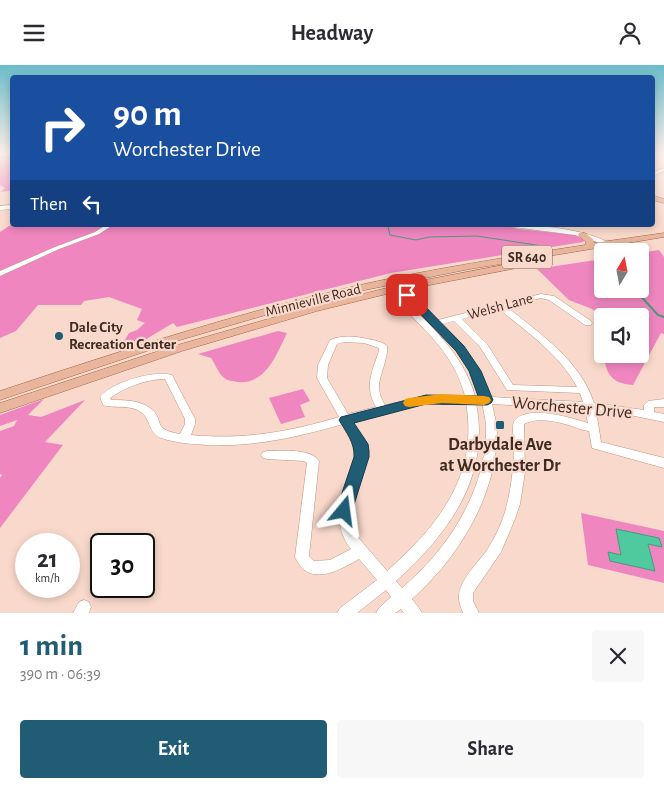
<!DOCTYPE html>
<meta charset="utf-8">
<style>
body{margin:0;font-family:"Alegreya Sans",sans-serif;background:#f7f7f7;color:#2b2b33;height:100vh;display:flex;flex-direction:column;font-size:19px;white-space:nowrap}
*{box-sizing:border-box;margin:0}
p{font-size:16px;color:#7c7c81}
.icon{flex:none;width:28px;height:28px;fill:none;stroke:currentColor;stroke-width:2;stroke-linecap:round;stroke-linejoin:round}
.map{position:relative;height:548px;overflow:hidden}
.drawer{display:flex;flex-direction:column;background:#fff;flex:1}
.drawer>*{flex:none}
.top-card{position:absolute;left:10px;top:10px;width:645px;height:152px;border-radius:5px;box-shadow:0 2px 8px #0003;background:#1a4fa0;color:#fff;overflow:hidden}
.needle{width:32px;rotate:10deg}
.fabs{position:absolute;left:594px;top:178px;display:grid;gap:10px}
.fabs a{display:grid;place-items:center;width:55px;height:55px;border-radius:5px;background:#fff;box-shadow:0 2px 8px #0003;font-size:25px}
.speed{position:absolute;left:15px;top:468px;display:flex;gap:10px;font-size:25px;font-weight:700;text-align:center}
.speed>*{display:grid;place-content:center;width:65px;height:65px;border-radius:50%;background:#fff;box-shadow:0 2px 8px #0003;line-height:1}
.speed small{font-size:12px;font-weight:400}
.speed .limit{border:2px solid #111;border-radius:8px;background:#fff;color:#111}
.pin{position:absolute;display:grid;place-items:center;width:42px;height:42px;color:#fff;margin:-21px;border-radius:10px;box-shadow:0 2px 8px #0006}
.me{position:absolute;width:55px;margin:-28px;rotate:16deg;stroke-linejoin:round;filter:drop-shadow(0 0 4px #0008)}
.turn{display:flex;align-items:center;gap:18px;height:105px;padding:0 20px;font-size:22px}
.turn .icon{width:65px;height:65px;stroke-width:2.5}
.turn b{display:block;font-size:35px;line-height:42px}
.then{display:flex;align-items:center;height:48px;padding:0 20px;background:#0003;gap:10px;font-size:19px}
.round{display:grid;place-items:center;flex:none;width:52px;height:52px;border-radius:5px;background:#f7f7f7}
.head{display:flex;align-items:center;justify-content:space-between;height:85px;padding:0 20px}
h1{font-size:30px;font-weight:600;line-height:38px;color:#205d74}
.cta{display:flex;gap:10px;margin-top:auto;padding:10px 20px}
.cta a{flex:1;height:58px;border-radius:5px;background:#205d74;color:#fff;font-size:20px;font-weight:600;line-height:58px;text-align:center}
.cta a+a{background:#f7f7f7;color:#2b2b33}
header{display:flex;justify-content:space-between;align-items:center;height:65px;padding:0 20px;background:#fff;font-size:22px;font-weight:600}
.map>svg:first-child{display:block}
.green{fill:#ef86c0}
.water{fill:#4fc99e;stroke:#4a9a79}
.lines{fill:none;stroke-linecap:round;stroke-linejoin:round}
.stream-far1{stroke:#4a9a79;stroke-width:1}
.stream{stroke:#4a9a79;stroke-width:2}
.minor-casing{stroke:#c3937c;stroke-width:1}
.major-casing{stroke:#a46647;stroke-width:1}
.minor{fill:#fff;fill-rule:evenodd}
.major{fill:#e9b69d;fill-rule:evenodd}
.route{fill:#205d74;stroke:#153c4b}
.slow{fill:#f59e0b}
.poi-dot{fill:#205d74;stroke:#f9d9cb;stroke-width:2}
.labels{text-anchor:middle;stroke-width:4.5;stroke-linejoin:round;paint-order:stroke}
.shield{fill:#f9d9cb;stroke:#775f55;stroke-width:1}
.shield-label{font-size:14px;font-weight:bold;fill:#3f2b22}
.street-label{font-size:15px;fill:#3f2b22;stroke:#f9d9cb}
.poi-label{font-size:15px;font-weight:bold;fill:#3f2b22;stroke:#f9d9cb;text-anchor:start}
.near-street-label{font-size:18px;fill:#3f2b22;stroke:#f9d9cb}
.near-poi-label{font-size:18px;font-weight:bold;fill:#3f2b22;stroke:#f9d9cb}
</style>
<header><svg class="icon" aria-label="menu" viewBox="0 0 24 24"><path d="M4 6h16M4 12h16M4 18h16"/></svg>Headway<svg class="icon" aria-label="person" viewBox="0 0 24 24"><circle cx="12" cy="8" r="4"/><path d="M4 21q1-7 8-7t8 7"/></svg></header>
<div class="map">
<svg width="664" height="548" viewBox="0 0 664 548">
<rect width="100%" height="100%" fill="#f9d9cb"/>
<path class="green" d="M0 88H12V128L9 126 0 127 5 123 0 120Z
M12 159 503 160 518 164 576 170 584 175 583 177 391 208 177 262 173 258 143 276 110 286 123 278 129 268 137 265 145 258 137 255 142 244 109 232 84 236 81 240H38L16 266 0 273V167Z
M659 185 664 192V269L661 268 633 320C610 318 607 309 603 289H640V251L602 252 592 244 569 235 537 204 602 194V224H640V188Z
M278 266 287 268C277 288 266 320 238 317 233 316 227 316 223 312 218 307 215 299 211 293L198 289Z
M303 324 310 336 300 340 305 352 281 359 269 333Z
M44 334 28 350 41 352 85 335 45 377 63 380 0 463V413L2 410 0 409V366L14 361 17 355 0 361V350Z
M581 448 664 466V518L588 500Z"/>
<path class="water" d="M616 464 659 473 662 482 648 479 655 506 610 496 608 487 621 490Z"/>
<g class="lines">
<path class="stream-far1" d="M652 89 655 88
M0 92 12 93
M385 160 388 162 390 170 416 175 429 172 477 171 549 182
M596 194 602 196"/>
<path class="stream" d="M637 224V227L658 250 664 252"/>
<g class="minor-casing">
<path id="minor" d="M664 103V106L652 111V108Z
M12 140V144L0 145V141Z
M106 160H113L99 169 59 184 0 211V206L55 182 95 167Z
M510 160C541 160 594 164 618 184L615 186 597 177 575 170 513 162Z
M387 215C400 214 428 246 438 255L541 229 554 231 591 256 592 258 591 260H585L549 235 541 233 507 242C540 269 580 295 594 338L644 345V340L648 336 664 334V342H654V347L664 349V357L625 349 596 345 601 377 664 393V403L592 383 589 366 583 365C566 359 541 350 524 359L525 407 520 439 515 454 501 487 473 528V536L479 548H463C461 542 458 536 459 530 461 513 478 498 487 485 494 474 500 462 504 450 511 427 514 403 514 378 514 371 510 358 517 353 533 341 571 353 588 358L585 344 492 339C494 349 497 359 497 369 496 432 458 493 412 534L419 543 422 548H404L401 544 395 548H376L379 543 391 532 386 525 357 548H337L340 543 377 515 359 494C338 506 309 523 295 492L307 398 304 396 267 394 263 393 261 390 263 387 267 386C281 386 311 383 319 396L309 491 314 496 330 495 351 484C333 462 339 434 349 410 352 400 357 390 354 379 352 372 346 365 343 359 298 372 254 382 207 380 192 379 176 378 161 373 148 368 151 354 141 347 130 339 115 344 103 340L100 332C112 317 154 305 172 310L195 354V359L191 370C243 375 289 367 339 352L317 313 318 300 330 275C342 270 355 271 368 274 373 275 383 277 386 280 391 285 379 312 379 321 379 328 381 334 385 340L424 332 465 331C454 288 422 262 392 232L391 230 393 223 386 217ZM399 228 410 236 457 285 465 297 481 331H475C463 288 430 260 399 230ZM499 244C527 267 559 289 577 322L513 320 487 279 462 254ZM454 256 480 282 507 325 580 328 583 337 491 332 473 295 463 281 442 259ZM344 277 364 278 379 283V286C372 307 364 321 376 342L348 349 327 313 328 300 337 279ZM165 314 185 354V359L180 369C150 364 166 355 150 343 139 335 124 335 111 335L110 333C125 322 147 314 165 314ZM447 337 466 338C479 410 438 461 387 506L357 471 354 464 352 453 353 433 367 392 366 379 352 356 412 340ZM476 338H482C484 348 487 359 486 369 484 429 447 485 402 523L396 516C448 469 491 412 476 338Z
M84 535 89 537 91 542 89 548H73L79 537Z"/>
</g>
<g class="major-casing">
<path id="major" d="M652 130 664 134V138L652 135Z
M579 168H585L593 174 594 178 664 168V172L470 204 355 227 269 249 180 275 0 335V326C117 287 234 249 355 221 431 204 508 192 585 180L586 177 578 170Z
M519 197 522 198V202L399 226 317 246 182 286 0 348V338L174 281 310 242 399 220Z"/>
</g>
<use href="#minor" class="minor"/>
<use href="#major" class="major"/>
</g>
<linearGradient id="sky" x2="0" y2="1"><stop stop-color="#6bbcca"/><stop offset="0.54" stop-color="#fceee8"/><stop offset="1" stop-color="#fceee8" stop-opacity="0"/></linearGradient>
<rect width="664" height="164" fill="url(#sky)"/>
<path class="route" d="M404 227H411L464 281 481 306 493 335 491 338 487 340 426 339 354 358 368 379 369 386V392L352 446 350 451 344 454 338 451 336 446 354 392C355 378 346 367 339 355L341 352 426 330 478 331 469 306 456 286 404 232Z"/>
<path class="slow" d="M442 329 484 331 489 332 491 335 489 338 484 340 442 338 409 342 405 341 403 338 405 334 409 333Z"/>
<g class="poi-dot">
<circle cx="59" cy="271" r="5"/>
<rect x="495" y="355" width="10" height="10" rx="2.5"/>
</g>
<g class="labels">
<rect class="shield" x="502" y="180.5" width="50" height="23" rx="4"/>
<g class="shield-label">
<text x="527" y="197">SR 640</text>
</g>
<g class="street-label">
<text transform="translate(313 235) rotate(-14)" y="5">Minnieville Road</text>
<text transform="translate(500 241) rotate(-15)" y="5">Welsh Lane</text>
</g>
<g class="poi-label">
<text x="69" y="267">Dale City<tspan x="69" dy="17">Recreation Center</tspan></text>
</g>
<g class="near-street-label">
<text transform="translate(572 342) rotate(5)" y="6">Worchester Drive</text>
</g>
<g class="near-poi-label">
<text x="500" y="385">Darbydale Ave<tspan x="500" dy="21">at Worchester Dr</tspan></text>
</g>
</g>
</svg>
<div class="fabs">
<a><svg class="needle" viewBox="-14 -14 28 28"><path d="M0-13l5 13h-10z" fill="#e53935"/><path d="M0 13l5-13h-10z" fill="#7c7c81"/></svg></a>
<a><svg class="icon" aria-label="sound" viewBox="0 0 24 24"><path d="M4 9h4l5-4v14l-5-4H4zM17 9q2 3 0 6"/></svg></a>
</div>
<div class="speed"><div>21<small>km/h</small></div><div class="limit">30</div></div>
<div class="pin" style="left:407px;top:230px;background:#d93025"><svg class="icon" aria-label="arrive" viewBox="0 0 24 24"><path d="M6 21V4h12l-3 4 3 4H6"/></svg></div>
<svg class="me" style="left:344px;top:446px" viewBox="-20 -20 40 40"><path d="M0-17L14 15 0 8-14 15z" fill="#205d74" stroke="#fff" stroke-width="4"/></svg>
<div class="top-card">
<div class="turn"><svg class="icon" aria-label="right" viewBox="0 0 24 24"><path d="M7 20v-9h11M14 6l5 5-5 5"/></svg><div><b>90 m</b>Worchester Drive</div></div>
<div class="then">Then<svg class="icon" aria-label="left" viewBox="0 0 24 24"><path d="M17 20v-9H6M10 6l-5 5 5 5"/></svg></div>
</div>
</div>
<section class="drawer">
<div class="head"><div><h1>1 min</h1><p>390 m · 06:39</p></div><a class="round"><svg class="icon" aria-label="close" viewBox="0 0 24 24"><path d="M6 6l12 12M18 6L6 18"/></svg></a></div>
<div class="cta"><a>Exit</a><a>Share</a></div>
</section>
